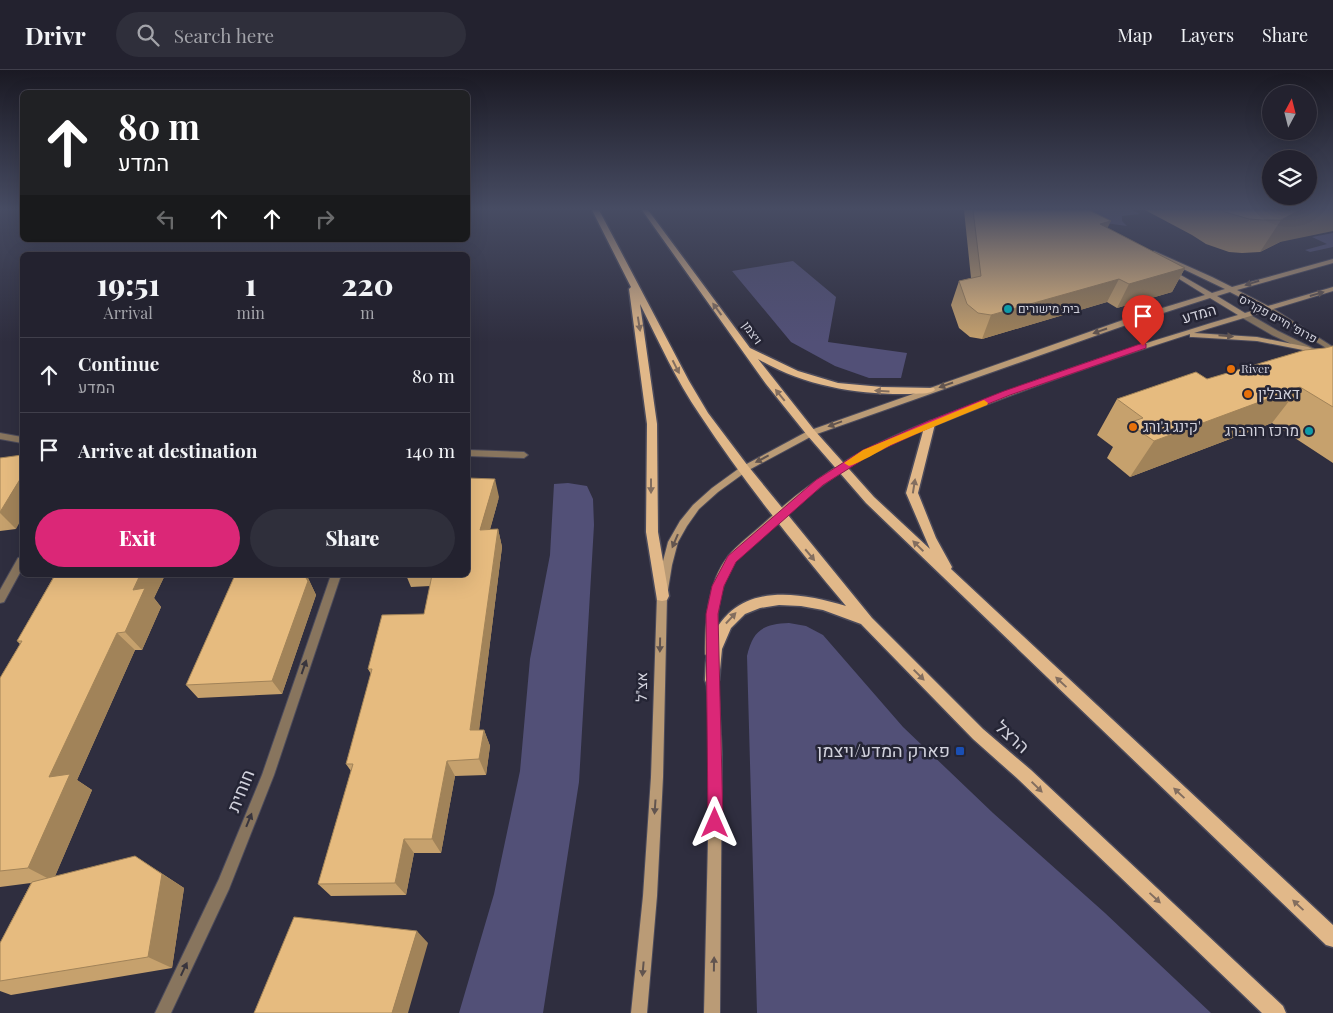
<!DOCTYPE html>
<meta charset="utf-8">
<style>
body{margin:0;font-family:"Playfair Display",Heebo,serif;background:#2f2f3b;color:#f1f3f6;height:100vh;display:flex;flex-direction:column;font-size:19px;white-space:nowrap}
*{box-sizing:border-box;margin:0}
p{font-size:16px;color:#a3a4aa}
.icon{flex:none;width:28px;height:28px;fill:none;stroke:currentColor;stroke-width:2;stroke-linecap:round;stroke-linejoin:round}
.map{position:relative;flex:1;overflow:hidden}
.drawer{position:absolute;left:20px;top:182px;width:450px;height:325px;display:flex;flex-direction:column;background:#23222f;border-radius:8px;box-shadow:0 5px 20px #0002,0 0 0 1px #403f4b}
.drawer>*{flex:none}
.top-card{position:absolute;left:20px;top:20px;width:450px;height:152px;border-radius:8px;box-shadow:0 5px 20px #0002,0 0 0 1px #403f4b;background:#202124;color:#fff;overflow:hidden}
.needle{width:32px;rotate:7deg}
.buttons{position:absolute;left:1262px;top:15px;display:grid;gap:10px}
.buttons a{display:grid;place-items:center;width:55px;height:55px;border-radius:50%;background:#23222f;box-shadow:0 5px 20px #0002,0 0 0 1px #403f4b;font-size:25px}
.pin{position:absolute;display:grid;place-items:center;width:42px;height:42px;color:#fff;margin:-51px -21px;border-radius:50% 50% 50% 0;rotate:-45deg;box-shadow:0 0 5px #0007}
.pin .icon{rotate:45deg}
.me{position:absolute;width:55px;margin:-28px;rotate:0deg;stroke-linejoin:round;filter:drop-shadow(0 0 4px #0008)}
.turn{display:flex;align-items:center;gap:18px;height:105px;padding:0 15px;font-size:22px}
.turn .icon{width:65px;height:65px;stroke-width:2.5}
.turn b{display:block;font-size:35px;line-height:42px}
.lanes{display:flex;align-items:center;height:48px;padding:0 15px;background:#0003;justify-content:center;gap:25px;direction:ltr}
.lanes .off{opacity:.35}
.eta{display:flex;justify-content:space-evenly;align-items:center;height:85px;text-align:center}
.eta b{font-size:30px;font-weight:800;line-height:35px}
.button{display:flex;gap:10px;margin-top:auto;padding:10px 15px}
.button a{flex:1;height:58px;border-radius:30px;background:#db2777;color:#fff;font-size:20px;font-weight:800;line-height:58px;text-align:center}
.button a+a{background:#2f2f3b;color:#f1f3f6}
ul{padding:0;list-style:none}
li{display:flex;align-items:center;gap:15px;height:75px;padding:0 15px;border-top:1px solid #403f4b}
li div{flex:1}
li b{display:block;font-size:19px}
li em{font-style:normal}
header{display:flex;align-items:center;gap:30px;box-sizing:border-box;height:70px;padding:0 25px;background:#23222f;border-bottom:1px solid #403f4b}
header strong{font-size:24px}
nav{display:flex;gap:28px;margin-inline-start:auto;font-size:18px}
.search{width:350px;height:45px;background:#2f2f3b;display:flex;align-items:center;gap:12px;box-sizing:border-box;padding:0 18px;border-radius:28px;color:#a3a4aa;font-size:19px}
.map>svg:first-child{display:block}
.green{fill:#525077}
.lines{fill:none;stroke-linecap:round;stroke-linejoin:round}
.street-casing{stroke:#4c4b5b;stroke-width:2}
.secondary-casing{stroke:#4c4b5b;stroke-width:2}
.primary-casing{stroke:#4c4b5b;stroke-width:3}
.street{fill:#88755e;fill-rule:evenodd}
.secondary{fill:#ba9b76;fill-rule:evenodd}
.primary{fill:#e1b889;fill-rule:evenodd}
.wall{fill:#c6a16d}
.shaded-wall{fill:#a18359}
.building{fill:#e6bb7f;stroke:#a18359}
.oneway{fill:#61544f}
.oneway2{fill:#836e5f}
.oneway3{fill:#39353d}
.route{fill:#db2777;stroke:#8e194d}
.slow{fill:#f59e0b}
.culture-dot{fill:#0f9aa8;stroke:#252535;stroke-width:2}
.food-dot{fill:#e8710a;stroke:#252535;stroke-width:2}
.transit-dot{fill:#1a4fb4;stroke:#252535;stroke-width:2}
.labels{text-anchor:middle;stroke-width:5;stroke-linejoin:round;paint-order:stroke}
.far-poi-label{font-size:12px;fill:#d1d1dc;stroke:#252535;text-anchor:start}
.far-street-label{font-size:12px;fill:#d1d1dc;stroke:#252535}
.street-label{font-size:15px;fill:#d1d1dc;stroke:#252535}
.poi-label{font-size:15px;fill:#d1d1dc;stroke:#252535;text-anchor:start}
.near-street-label{font-size:18px;fill:#d1d1dc;stroke:#252535}
.near-poi-label{font-size:18px;fill:#d1d1dc;stroke:#252535;text-anchor:end}
</style>
<header>
<strong>Drivr</strong>
<div class="search"><svg class="icon" aria-label="search" viewBox="0 0 24 24"><circle cx="10" cy="10" r="6"/><path d="M15 15l6 6"/></svg>Search here</div>
<nav><a>Map</a><a>Layers</a><a>Share</a></nav>
</header>
<div class="map">
<svg width="1333" height="943" viewBox="0 0 1333 943">
<rect width="100%" height="100%" fill="#2f2e3f"/>
<path class="green" d="M1081 140H1132L1140 144 1122 146V151L1127 156 1105 153Z
M1333 163V177L1310 182 1305 180 1327 174 1312 167Z
M793 191 836 227 828 272 907 283 901 308H869L835 296 791 272 732 201Z
M568 413 587 416 593 429 594 455 579 712 543 943H459L494 824 520 701 530 589 550 485 554 414Z
M789 553 806 556 823 565 903 657 993 743 1105 843 1211 943H757L747 586C753 560 763 554 789 553Z"/>
<g class="lines">
<g class="street-casing">
<path id="street" d="M1265 237H1271L1333 277V282L1265 241Z
M1241 243H1247L1278 261 1333 288V293L1272 265 1241 247Z
M0 363 22 367V373L0 369Z
M468 380 524 382 528 385 524 388 468 386Z
M22 487V499L4 532 0 533V520L18 488Z
M331 505H341L274 705 229 819 171 943H155L219 809 262 705Z"/>
</g>
<g class="secondary-casing">
<path id="secondary" d="M1154 181 1212 207 1232 217 1333 189V193L1237 220 1268 236 1333 217V221L1194 263 1257 267 1308 277 1312 279 1308 281 1257 271 1193 267H1190V264C1121 286 1053 309 986 335 944 352 901 368 861 390 828 409 798 433 771 458 759 469 744 480 735 492 717 518 716 554 717 584L715 587 711 589 707 587 705 584C705 552 707 513 728 486 738 474 753 463 764 453 791 428 820 406 852 387 895 363 942 346 987 329 1070 297 1154 270 1238 245L1210 228 1129 254 814 365 747 401 718 422 699 439 687 456 678 472 672 495 667 526 663 707 657 826 647 943H631L643 826 651 707 657 526 662 495 668 472 680 451 693 435 712 418 741 397 808 361 1123 250 1205 225 1168 202V200H1172L1212 223 1225 219 1152 184 1151 183ZM1230 222 1261 238 1245 243 1217 226Z
M712 599 716 600 718 604 722 684 720 943H704L710 684 706 604 708 600Z"/>
</g>
<g class="primary-casing">
<path id="primary" d="M592 140H599L689 311 708 343 748 396 872 548 983 659 1031 700 1283 936 1286 943H1262L1019 710 973 669 861 554 823 540 801 536 779 535 760 538 745 544 731 558 722 579 719 610 717 615 712 616 707 615 705 610C706 599 705 586 709 576 730 512 794 520 846 536 795 475 744 412 700 345 676 310 659 272 640 234L657 354 658 462 669 526 667 530 662 531 657 530 646 462 647 354 629 219 631 217Z
M642 140H648L750 278 798 301 838 313 882 317 934 318 935 320C929 325 917 323 910 324 857 325 804 316 758 289L815 361 874 427 930 479 906 423 925 354 930 351 934 352 935 354 918 423 936 468 952 497 951 499 1333 855V877L1326 875 866 433 807 365 766 314Z"/>
</g>
<use href="#street" class="street"/>
<use href="#secondary" class="secondary"/>
<use href="#primary" class="primary"/>
</g>
<path class="wall" d="M964 140H1089L1107 158 1185 198 1172 222 1117 238 1107 232 982 269 970 267 959 258 951 235 959 211 971 208Z
M1145 140H1333L1280 172 1260 182 1242 183 1229 182 1206 174 1192 165Z
M1333 276V393L1272 353 1130 407 1107 388 1113 377 1097 365 1117 329 1207 309Z
M0 388 16 459 0 461Z
M499 427 490 459H498L502 477 479 660H484L490 676 486 705 455 706 441 783H414L406 825 331 826 318 814 351 701 346 694 371 604 368 599 424 544 430 516 411 517 406 505H468Z
M53 505H165L154 528 161 537 142 580H135L77 710 92 720 55 806 158 801 184 818 172 898 11 925 0 921V873L31 813 0 817V608L20 574 17 571 54 506Z
M235 505H308V508L316 525 282 624 198 628 186 615Z"/>
<path class="shaded-wall" d="M1300 140H1333V161L1280 172 1260 182 1281 150Z
M1111 151 1100 173V154Z
M1185 198 1172 222 1117 238 1129 214Z
M1119 209 1107 232 982 269 991 245Z
M1300 317 1272 353 1130 407 1154 371Z
M22 406V448L16 459 0 443V442Z
M495 409 499 427 485 478 480 460Z
M498 459 502 477 477 676 470 660Z
M140 505H165L154 528 161 537 142 580 125 562 133 520Z
M304 505H308V508L316 525 282 624 272 611Z
M117 563 135 580 77 710 92 720 53 811 28 798 49 707Z
M484 660 490 676 486 705 479 689Z
M447 691 455 706 441 783 432 769Z
M404 769 414 783 406 825 395 813Z
M135 786 184 818 172 898 148 887Z
M417 861 428 873 408 943H392Z"/>
<path class="building" d="M973 140H1089L1111 151 1100 154 1185 198 1129 214 1119 209 991 245 978 243 967 234 959 211 981 206Z
M1221 140H1300L1281 150H1262L1249 149 1225 142Z
M1333 276V337L1300 317 1154 371 1128 353 1143 348 1117 329 1196 302 1207 309 1305 280 1325 278Z
M22 385V406L0 442V388Z
M468 408 495 409 480 460 498 459 470 660H484L479 689 447 691 432 769H404L395 813 318 814 353 694H346L372 599H368L382 545 424 544 432 505H468Z
M55 505H140L133 520 145 518 125 562 117 563 49 707 70 704 28 798 0 801V608L22 571H17Z
M235 505H304L308 511 272 611 186 615Z
M135 786 162 804 148 887 0 911V873L32 812Z
M294 847 417 861 392 943H254Z"/>
<defs><path id="oneway-solid" d="M-6-.8H1V-3.2L6.5 0L1 3.2V.8H-6Z" transform="scale(1.25)"/></defs>
<g class="oneway">
<use href="#oneway-solid" transform="translate(1252 213) rotate(163)"/>
<use href="#oneway-solid" transform="translate(1317 224) rotate(-16)"/>
<use href="#oneway-solid" transform="translate(1100 261) rotate(161)"/>
<use href="#oneway-solid" transform="translate(1226 266) rotate(5)"/>
<use href="#oneway-solid" transform="translate(946 315) rotate(161)"/>
<use href="#oneway-solid" transform="translate(835 354) rotate(160)"/>
<use href="#oneway-solid" transform="translate(762 389) rotate(152)"/>
<use href="#oneway-solid" transform="translate(675 471) rotate(113)"/>
<use href="#oneway-solid" transform="translate(660 575) rotate(91)"/>
<use href="#oneway-solid" transform="translate(655 737) rotate(94)"/>
<use href="#oneway-solid" transform="translate(714 894) rotate(-89)"/>
<use href="#oneway-solid" transform="translate(643 899) rotate(95)"/>
</g>
<g class="oneway2">
<use href="#oneway-solid" transform="translate(717 239) rotate(-126)"/>
<use href="#oneway-solid" transform="translate(639 254) rotate(81)"/>
<use href="#oneway-solid" transform="translate(676 297) rotate(63)"/>
<use href="#oneway-solid" transform="translate(882 321) rotate(-177)"/>
<use href="#oneway-solid" transform="translate(780 325) rotate(-129)"/>
<use href="#oneway-solid" transform="translate(651 416) rotate(90)"/>
<use href="#oneway-solid" transform="translate(914 416) rotate(-81)"/>
<use href="#oneway-solid" transform="translate(918 476) rotate(-136)"/>
<use href="#oneway-solid" transform="translate(810 485) rotate(50)"/>
<use href="#oneway-solid" transform="translate(731 548) rotate(-47)"/>
<use href="#oneway-solid" transform="translate(919 605) rotate(45)"/>
<use href="#oneway-solid" transform="translate(1061 612) rotate(-137)"/>
<use href="#oneway-solid" transform="translate(1037 717) rotate(44)"/>
<use href="#oneway-solid" transform="translate(1179 723) rotate(-137)"/>
<use href="#oneway-solid" transform="translate(1155 828) rotate(43)"/>
<use href="#oneway-solid" transform="translate(1298 835) rotate(-137)"/>
</g>
<g class="oneway3">
<use href="#oneway-solid" transform="translate(304 597) rotate(-71)"/>
<use href="#oneway-solid" transform="translate(249 750) rotate(-68)"/>
<use href="#oneway-solid" transform="translate(184 899) rotate(-65)"/>
</g>
<linearGradient id="sky" x2="0" y2="1"><stop stop-color="#1a1923"/><stop offset="0.51" stop-color="#474c63"/><stop offset="1" stop-color="#474c63" stop-opacity="0"/></linearGradient>
<rect width="1333" height="272" fill="url(#sky)"/>
<path class="route" d="M1143 273 1146 274V278L1010 325 933 356 870 385 823 415 736 492 724 516 718 544 723 753 721 758 715 761 710 758 708 753 706 544 712 516 728 486 816 410 863 380 926 352 1004 321Z"/>
<path class="slow" d="M984 330 988 333 987 335C955 348 922 361 891 375 879 381 860 393 849 396L844 393 863 380Z"/>
<g class="culture-dot">
<circle cx="1008" cy="239" r="5"/>
<circle cx="1309" cy="361" r="5"/>
</g>
<g class="food-dot">
<circle cx="1231" cy="299" r="5"/>
<circle cx="1248" cy="324" r="5"/>
<circle cx="1133" cy="357" r="5"/>
</g>
<rect class="transit-dot" x="955" y="676" width="10" height="10" rx="2.5"/>
<g class="labels">
<g class="far-poi-label">
<text x="1018" y="243">בית מישורים</text>
<text x="1241" y="303">River</text>
</g>
<g class="far-street-label">
<text transform="translate(1278 249) rotate(29)" y="4">פרופ׳ חיים פקריס</text>
<text transform="translate(752 263) rotate(54)" y="4">ויצמן</text>
</g>
<g class="street-label">
<text transform="translate(1199 244) rotate(-16)" y="5">המדע</text>
<text transform="translate(642 617) rotate(-89)" y="5">אצ"ל</text>
</g>
<g class="poi-label">
<text x="1258" y="329">דאבלין</text>
<text x="1143" y="362">קינג ג'ורג'</text>
<text x="1299" y="366" text-anchor="end">מרכז רורברג</text>
</g>
<g class="near-street-label">
<text transform="translate(1012 667) rotate(42)" y="6">הרצל</text>
<text transform="translate(241 721) rotate(-68)" y="6">חוחית</text>
</g>
<g class="near-poi-label">
<text x="950" y="687">פארק המדע/ויצמן</text>
</g>
</g>
</svg>
<div class="buttons">
<a><svg class="needle" viewBox="-14 -14 28 28"><path d="M0-13l5 13h-10z" fill="#e53935"/><path d="M0 13l5-13h-10z" fill="#a3a4aa"/></svg></a>
<a><svg class="icon" aria-label="layers" viewBox="0 0 24 24"><path d="M12 4l9 5-9 5-9-5zM3 14l9 5 9-5"/></svg></a>
</div>
<div class="pin" style="left:1143px;top:276px;background:#d93025"><svg class="icon" aria-label="arrive" viewBox="0 0 24 24"><path d="M6 21V4h12l-3 4 3 4H6"/></svg></div>
<svg class="me" style="left:715px;top:753px" viewBox="-20 -20 40 40"><path d="M0-17L14 15 0 8-14 15z" fill="#db2777" stroke="#fff" stroke-width="4"/></svg>
<div class="top-card">
<div class="turn"><svg class="icon" aria-label="ahead" viewBox="0 0 24 24"><path d="M12 20V5M6 11l6-6 6 6"/></svg><div><b>80 m</b>המדע</div></div>
<div class="lanes"><svg class="icon off" aria-label="left" viewBox="0 0 24 24"><path d="M17 20v-9H6M10 6l-5 5 5 5"/></svg><svg class="icon" aria-label="ahead" viewBox="0 0 24 24"><path d="M12 20V5M6 11l6-6 6 6"/></svg><svg class="icon" aria-label="ahead" viewBox="0 0 24 24"><path d="M12 20V5M6 11l6-6 6 6"/></svg><svg class="icon off" aria-label="right" viewBox="0 0 24 24"><path d="M7 20v-9h11M14 6l5 5-5 5"/></svg></div>
</div>
<section class="drawer">
<div class="eta">
<div><b>19:51</b><p>Arrival</p></div>
<div><b>1</b><p>min</p></div>
<div><b>220</b><p>m</p></div>
</div>
<ul>
<li><svg class="icon" aria-label="ahead" viewBox="0 0 24 24"><path d="M12 20V5M6 11l6-6 6 6"/></svg><div><b>Continue</b><p>המדע</p></div><em>80 m</em></li>
<li><svg class="icon" aria-label="arrive" viewBox="0 0 24 24"><path d="M6 21V4h12l-3 4 3 4H6"/></svg><div><b>Arrive at destination</b></div><em>140 m</em></li>
</ul>
<div class="button"><a>Exit</a><a>Share</a></div>
</section>
</div>
